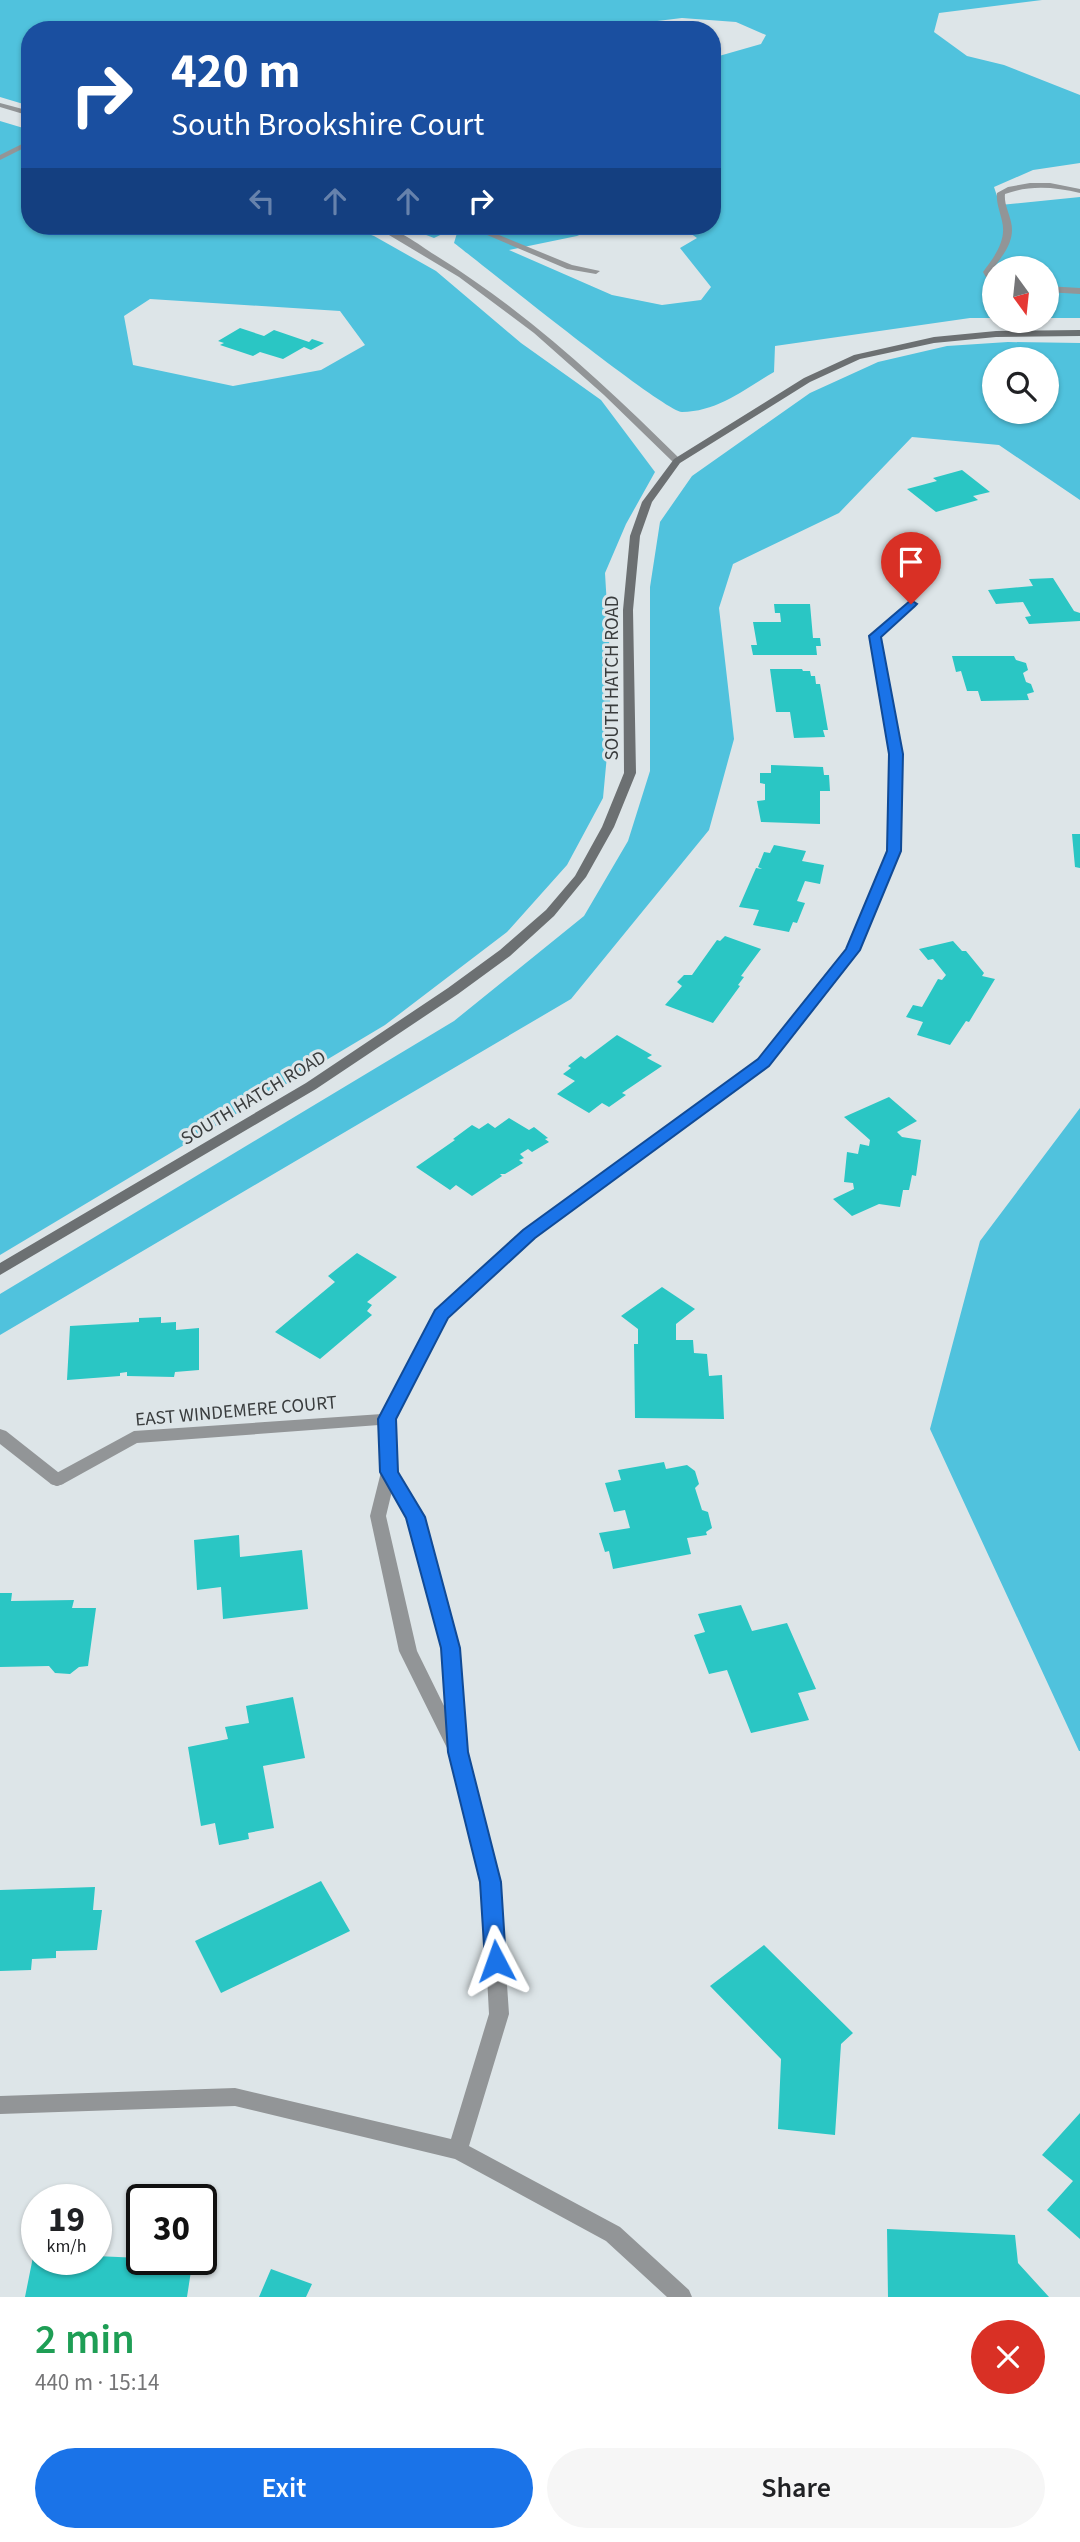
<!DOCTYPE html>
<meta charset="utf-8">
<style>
body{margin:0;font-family:"Source Sans 3",sans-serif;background:#f6f6f6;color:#202124;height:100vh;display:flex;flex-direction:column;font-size:26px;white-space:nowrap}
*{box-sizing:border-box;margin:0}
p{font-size:23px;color:#757577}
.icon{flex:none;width:38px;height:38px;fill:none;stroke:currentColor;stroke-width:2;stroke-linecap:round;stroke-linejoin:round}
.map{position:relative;height:2297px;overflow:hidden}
.side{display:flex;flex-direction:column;background:#fff;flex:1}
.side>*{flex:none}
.top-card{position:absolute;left:21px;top:21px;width:700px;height:214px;border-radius:28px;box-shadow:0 2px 5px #0004;background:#1a4fa0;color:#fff;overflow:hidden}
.needle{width:46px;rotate:165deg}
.buttons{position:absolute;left:982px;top:256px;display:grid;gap:14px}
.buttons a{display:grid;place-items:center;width:77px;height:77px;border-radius:50%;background:#fff;box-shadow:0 2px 5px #0004;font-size:35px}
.speed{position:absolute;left:21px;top:2184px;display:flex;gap:14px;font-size:35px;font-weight:700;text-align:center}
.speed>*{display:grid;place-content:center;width:91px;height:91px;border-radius:50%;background:#fff;box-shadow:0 2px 5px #0004;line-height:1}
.speed small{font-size:18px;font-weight:400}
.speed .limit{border:4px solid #111;border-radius:10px;background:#fff;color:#111}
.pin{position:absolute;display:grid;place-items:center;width:60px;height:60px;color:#fff;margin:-72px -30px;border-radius:50% 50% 50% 0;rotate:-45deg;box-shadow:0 0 7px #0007}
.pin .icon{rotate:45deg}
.me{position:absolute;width:77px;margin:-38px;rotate:356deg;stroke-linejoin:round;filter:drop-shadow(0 0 5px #0008)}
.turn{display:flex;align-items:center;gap:24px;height:147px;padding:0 35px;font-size:32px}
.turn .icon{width:91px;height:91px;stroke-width:2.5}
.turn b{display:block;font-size:49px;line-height:60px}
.lanes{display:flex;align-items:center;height:66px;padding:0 35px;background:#0003;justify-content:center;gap:35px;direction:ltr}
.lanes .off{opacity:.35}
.round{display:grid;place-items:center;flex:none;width:74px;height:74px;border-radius:37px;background:#f6f6f6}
.summary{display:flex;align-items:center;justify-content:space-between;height:119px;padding:0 35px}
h1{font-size:42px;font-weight:600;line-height:52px;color:#1e9e55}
.button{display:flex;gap:14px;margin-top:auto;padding:14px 35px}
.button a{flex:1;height:80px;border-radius:42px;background:#1a73e8;color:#fff;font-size:28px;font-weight:600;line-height:80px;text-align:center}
.button a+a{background:#f6f6f6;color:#202124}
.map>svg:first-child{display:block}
.green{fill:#50c2dd;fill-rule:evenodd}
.building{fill:#2ac6c4}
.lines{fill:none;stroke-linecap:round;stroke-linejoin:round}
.service{fill:#929597;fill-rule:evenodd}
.minor{fill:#929597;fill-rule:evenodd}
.tertiary{fill:#929597;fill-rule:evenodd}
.secondary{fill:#6c7072;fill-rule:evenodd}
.route{fill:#1a73e8;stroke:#114b97;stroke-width:2}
.labels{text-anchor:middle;stroke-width:6;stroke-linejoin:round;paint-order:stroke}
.street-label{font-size:19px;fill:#393c3d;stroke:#dde5e8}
</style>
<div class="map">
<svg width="1080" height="2297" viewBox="0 0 1080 2297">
<rect width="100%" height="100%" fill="#dde5e8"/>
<path class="green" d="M0 0H1042L939 13 934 32 967 56 1004 65 1080 95V163L1033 170 994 187 1000 205 1080 197V318H1047L1046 268H994V318H970L775 346 774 372C745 389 717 412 682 412 663 411 483 265 454 243L457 233 473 235 455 228 434 238 403 226H600L577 236 509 250 612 295 662 305 701 300 711 287 680 248 697 238 680 226H712V58L761 44 766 35 736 22 682 18 583 30H30V106L0 97Z
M0 121 30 130V226H346L374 236 436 271 521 343 601 400 655 472 626 524 605 573 610 657V723L603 798 567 865 507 932 385 1025 0 1255ZM150 299 340 311 365 345 321 370 233 386 133 365 124 316Z
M1008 342 1080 343V500L999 445 912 437 839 513 733 564 719 608 734 739 709 830 571 999 0 1335V1294L454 1021 584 916 628 841 650 771V587L660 522 692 476 810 393 878 362 947 346ZM994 359H1046V411H994Z
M1080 1108V1751H1079L930 1429 980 1241Z"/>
<path class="building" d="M240 328 264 336 274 330 309 342 312 339 324 343 311 350 304 347 283 359 260 352 253 356 220 345 224 343 218 341Z
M962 470 990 492 973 496 978 500 936 512 907 489 937 481 933 478Z
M882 555H902L903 574 883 573Z
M1053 578 1074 611 1080 613V621L1029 624 1025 617 1031 616 1023 602 996 604 988 590 1033 586 1029 579Z
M774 604H810L813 638H820L821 646H816L817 655H753L751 645H757L753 622H781L780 613H775Z
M952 656H1014L1016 660 1026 663 1028 670 1023 673 1026 682 1031 684 1034 692 1027 694 1029 700 981 701 978 691H967L961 671 956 672Z
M770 669H802L803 671H810L811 676H815L816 684H820L828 730H823L825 737 794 738 790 712H776Z
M771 765 823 767 824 775H829L830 791H820V824L761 822 757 801 765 800V784L760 783V773H771Z
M1072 834H1080V868L1075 867Z
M774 845 806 851 802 861 824 865 820 884 805 881 797 901 805 903 797 923 793 922 789 932 753 925 759 910 739 907 756 868 762 869 758 867 764 852 770 853Z
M725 936 761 949 741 976 744 977 738 985 740 986 713 1023 665 1005 682 986 677 982 684 975H692L717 940 720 941Z
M953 941 962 951H966L984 973 982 976 995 979 969 1022 966 1021 950 1045 917 1035 923 1022 906 1017 913 1005 922 1007 938 979 942 980 946 975 933 959 928 960 919 949Z
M617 1035 652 1055 647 1058 662 1066 622 1093 626 1095 609 1107 602 1103 589 1113 557 1094 575 1081 563 1074 571 1068 568 1066 581 1056 585 1059Z
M889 1097 917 1121 897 1132 902 1137 921 1140 916 1176 912 1175 909 1190H903L900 1207 879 1204 852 1216 833 1199 854 1189 853 1183 844 1182 847 1152 858 1154 860 1144 869 1146 870 1140 844 1117Z
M509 1118 529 1130 534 1127 548 1138 545 1139 549 1142 532 1152 528 1149 520 1154 524 1158 519 1160 523 1163 505 1174H500L502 1176 472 1196 456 1185 450 1190 416 1167 455 1140 453 1139 472 1125 479 1129 488 1123 495 1128Z
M357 1253 397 1277 367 1302 372 1305 367 1311 372 1315 320 1359 275 1332 335 1282 328 1276Z
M662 1287 695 1309 676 1324V1340H693L694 1353 707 1354 709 1376 722 1375 724 1419 635 1418 634 1344H638V1329L621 1316Z
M161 1317V1323L176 1322V1330L199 1328V1370L175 1372 174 1377 127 1376V1372L120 1373V1376L67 1380 70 1326 139 1322V1318Z
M664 1462 666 1469 687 1465 695 1471 699 1484 695 1488 702 1510 708 1512 712 1528 706 1532 707 1535 687 1538 691 1554 613 1569 609 1551 605 1552 599 1533 630 1528 625 1510 614 1512 605 1483 621 1480 618 1470Z
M239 1535 240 1557 302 1550 308 1609 223 1619 221 1587 197 1590 194 1540Z
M0 1593H12L11 1601 74 1600 72 1608H96L88 1666 79 1667 70 1674 55 1673 49 1666 0 1667Z
M741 1605 752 1631 787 1623 816 1689 798 1693 809 1720 751 1733 727 1670 709 1674 694 1635 705 1632 698 1614Z
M293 1697 305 1758 263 1766 274 1828 248 1833 249 1839 219 1845 215 1823 201 1826 188 1747 228 1739 225 1727 249 1723 246 1706Z
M321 1881 350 1931 221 1993 195 1941Z
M95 1887 93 1910H102L97 1950 56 1951V1958L32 1959 31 1970 0 1971V1890Z
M764 1945 853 2033 841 2044 835 2135 778 2129 781 2059 710 1986Z
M1080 2113V2239L1047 2210 1073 2181 1042 2155Z
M887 2229 1015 2235 1018 2263 1049 2297H888Z
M34 2252 37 2253V2259H96V2256L162 2259 160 2270 191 2271 187 2297H25Z
M271 2269 312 2284 306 2297H259Z"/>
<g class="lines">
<path class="service" d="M1030 183H1050L1080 189V193C1054 187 1030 185 1005 194 1004 204 1009 212 1011 222 1016 242 1001 257 991 272L994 277V287L991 286 983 272C994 257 1007 241 1002 221 1000 211 996 203 997 193L1008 187Z
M466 226H477L572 265 600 271 596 274 567 269Z
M1046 286 1080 288V294L1046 292Z
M0 1429 6 1431 63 1476 65 1480 63 1484 57 1486 51 1484 0 1444Z"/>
<path class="minor" d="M30 140V145L0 160V155Z
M911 601 915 602V606L881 637 902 754 900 851 859 950 769 1065 534 1238 447 1317 395 1419 397 1472 424 1517 459 1648 467 1752 500 1882 509 2014 469 2146 620 2227 689 2290 692 2297H667L606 2241 455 2159 235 2106 0 2114V2096L235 2088 451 2139 489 2014 482 1882 449 1752 399 1651 370 1516 381 1472 379 1425 137 1443 63 1484 57 1486 51 1484 49 1480 51 1476 134 1431 382 1414 436 1310 524 1230 759 1059 847 949 888 851 890 754 870 636ZM392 1491 408 1518 441 1648 446 1710 417 1651 386 1516Z"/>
<path class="tertiary" d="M0 103 30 111V116L0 107Z
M374 226C394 225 418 244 435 255 527 312 604 384 680 459V463H674L604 395 534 333 459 277Z"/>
<path class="secondary" d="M1080 330V336L996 337 934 343 860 359 810 382 680 463 652 502 640 536 633 610 636 773 614 827 586 877 554 916 510 956 458 994 316 1089 0 1275V1263L306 1083 448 988 500 950 546 910 575 876 602 827 624 773 623 610 630 536 642 502 674 459 804 378 854 355 934 337 996 331Z"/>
</g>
<path class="route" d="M911 600 917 604 915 606 881 637 903 754 901 851 860 950 769 1066 535 1238 448 1318 396 1419 398 1472 425 1517 460 1648 468 1752 501 1882 506 1961 503 1968 496 1971 488 1968 485 1961 480 1882 448 1752 441 1648 406 1518 380 1472 378 1419 435 1310 523 1230 758 1059 846 949 887 851 889 754 869 636Z"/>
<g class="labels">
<g class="street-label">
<text transform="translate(611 678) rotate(-90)" y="7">SOUTH HATCH ROAD</text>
<text transform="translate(253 1097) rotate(-31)" y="7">SOUTH HATCH ROAD</text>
<text transform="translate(236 1410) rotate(-5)" y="7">EAST WINDEMERE COURT</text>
</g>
</g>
</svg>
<div class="buttons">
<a><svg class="needle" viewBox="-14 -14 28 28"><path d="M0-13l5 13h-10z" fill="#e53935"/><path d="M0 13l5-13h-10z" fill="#757577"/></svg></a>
<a><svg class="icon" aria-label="search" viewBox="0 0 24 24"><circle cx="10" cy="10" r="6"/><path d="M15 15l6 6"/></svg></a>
</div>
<div class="speed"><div>19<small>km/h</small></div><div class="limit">30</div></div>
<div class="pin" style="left:911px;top:604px;background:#d93025"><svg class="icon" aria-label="arrive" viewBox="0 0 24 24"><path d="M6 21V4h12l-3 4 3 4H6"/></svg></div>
<svg class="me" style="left:496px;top:1961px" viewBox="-20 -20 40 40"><path d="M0-17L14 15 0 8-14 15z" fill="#1a73e8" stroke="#fff" stroke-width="4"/></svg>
<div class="top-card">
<div class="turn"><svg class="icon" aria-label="right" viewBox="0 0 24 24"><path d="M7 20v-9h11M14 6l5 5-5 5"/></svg><div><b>420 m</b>South Brookshire Court</div></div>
<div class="lanes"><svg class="icon off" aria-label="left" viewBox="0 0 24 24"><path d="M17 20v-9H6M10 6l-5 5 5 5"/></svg><svg class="icon off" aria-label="ahead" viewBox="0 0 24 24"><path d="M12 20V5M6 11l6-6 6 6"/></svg><svg class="icon off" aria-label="ahead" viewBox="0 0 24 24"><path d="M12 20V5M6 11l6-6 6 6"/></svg><svg class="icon" aria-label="right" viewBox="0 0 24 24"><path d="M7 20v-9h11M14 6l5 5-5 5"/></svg></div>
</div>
</div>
<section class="side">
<div class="summary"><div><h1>2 min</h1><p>440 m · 15:14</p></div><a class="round" style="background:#d93025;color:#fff"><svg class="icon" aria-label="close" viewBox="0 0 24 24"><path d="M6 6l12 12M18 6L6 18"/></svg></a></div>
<div class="button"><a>Exit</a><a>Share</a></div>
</section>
